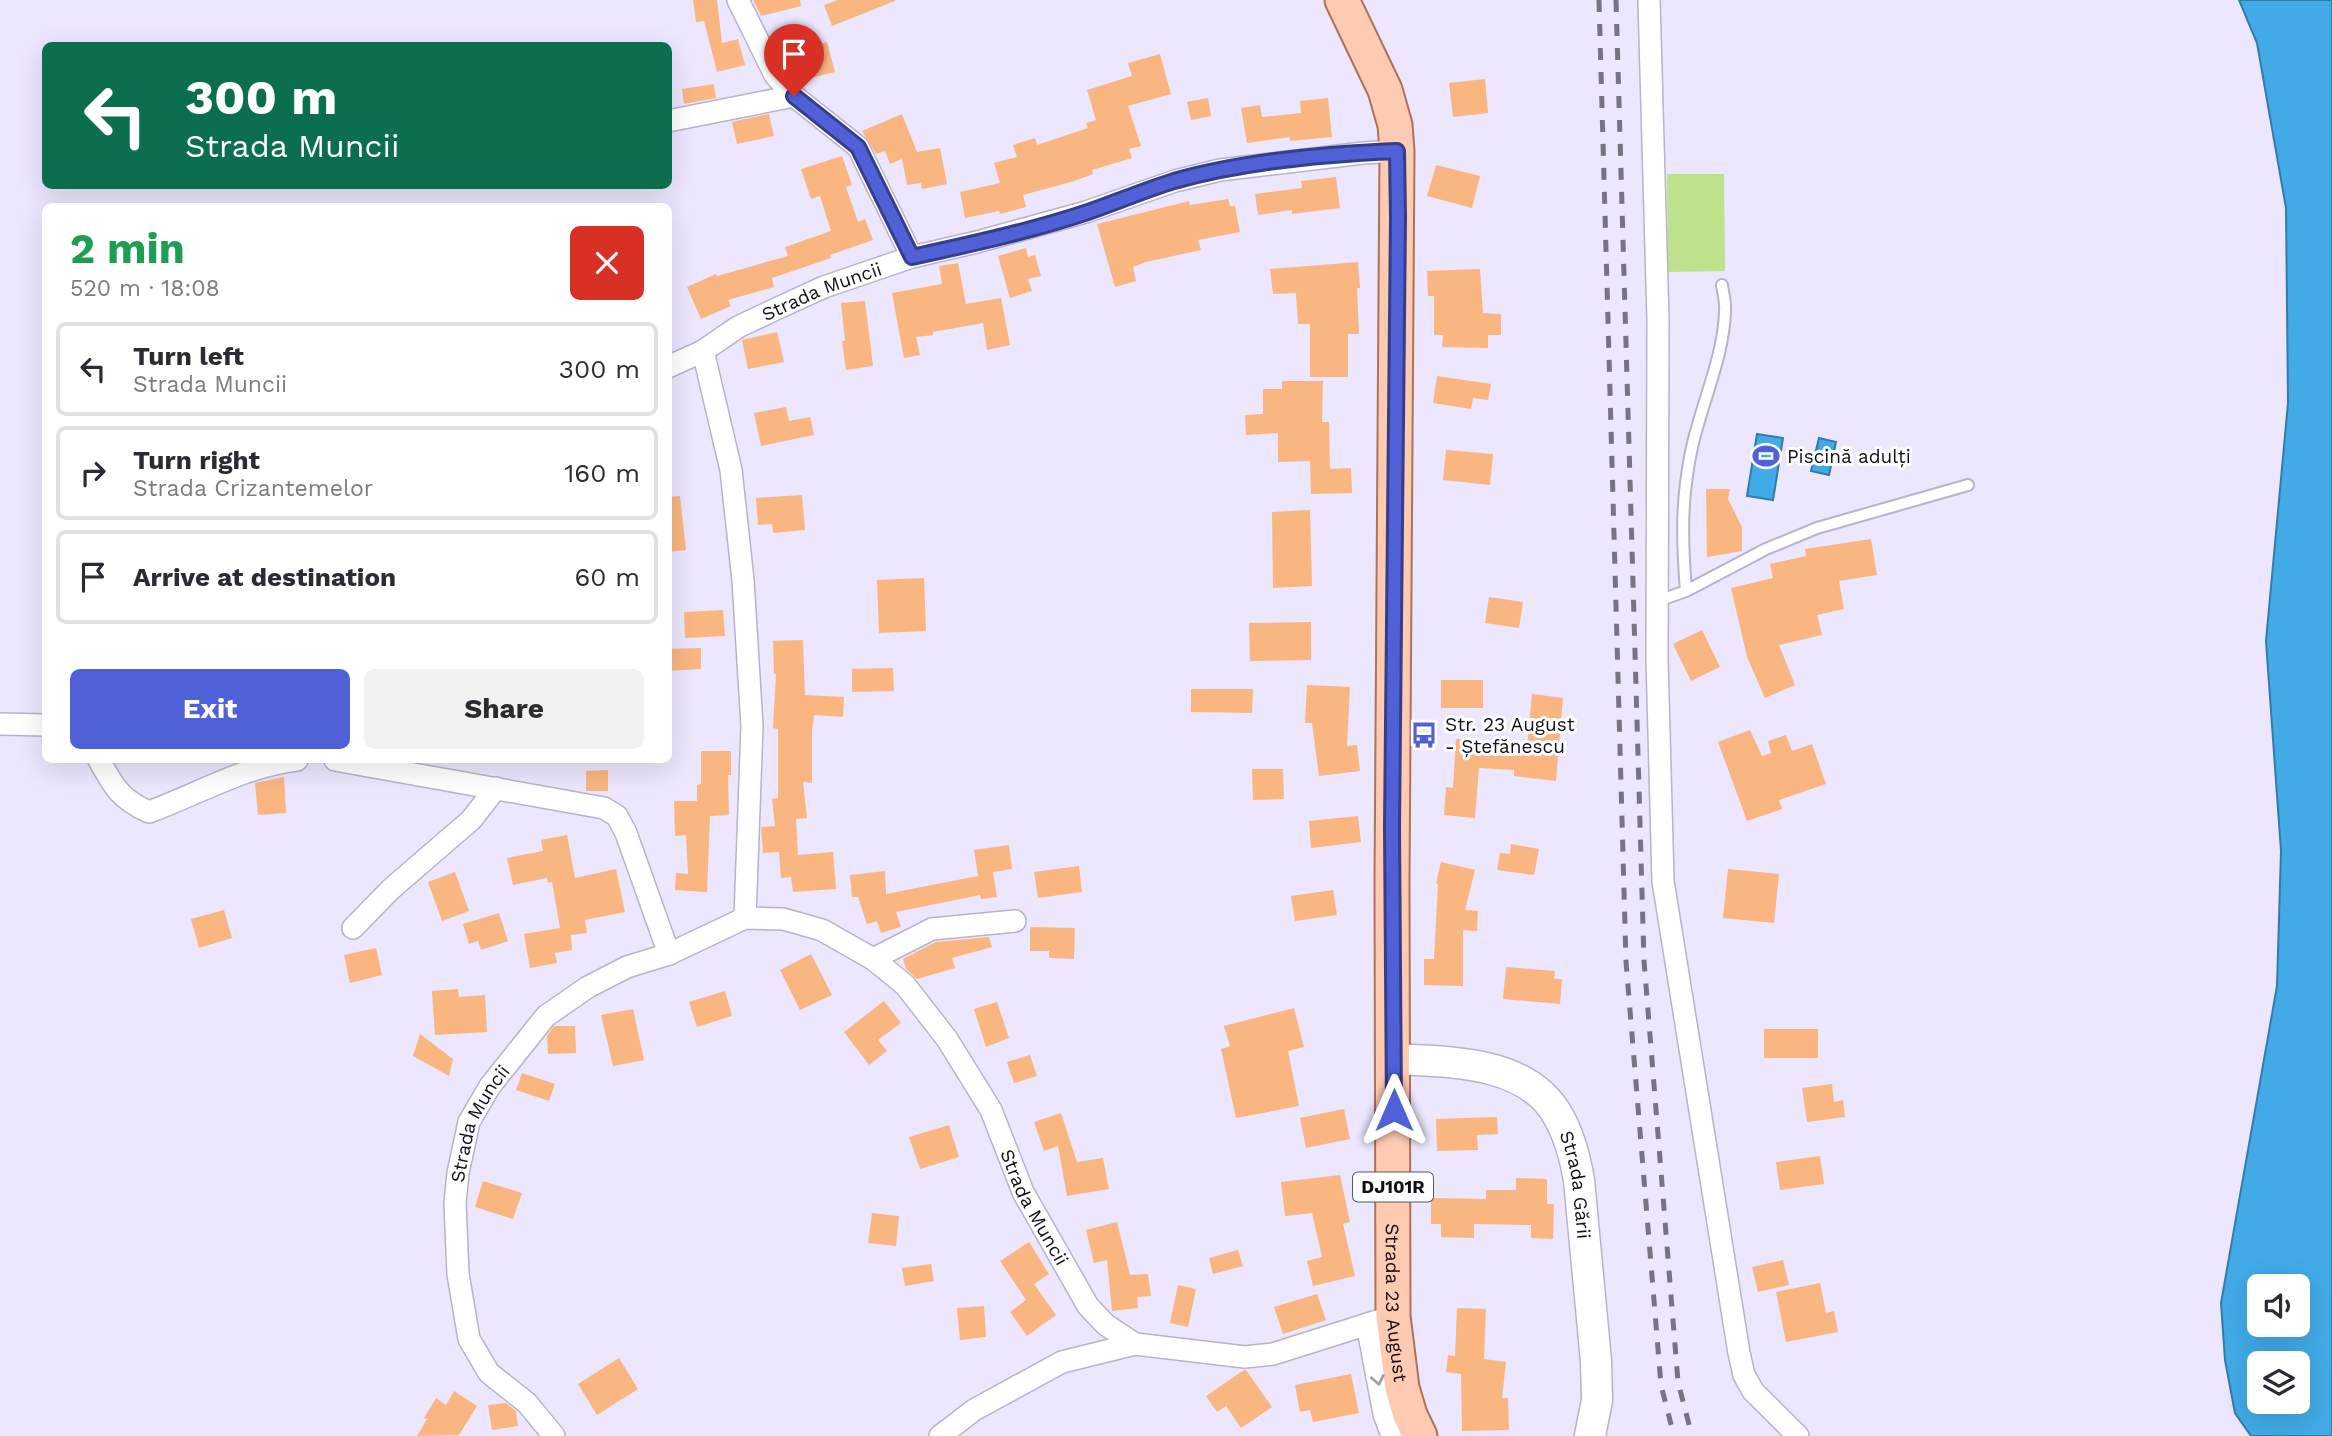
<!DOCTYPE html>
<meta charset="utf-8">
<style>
body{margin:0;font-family:"Work Sans",sans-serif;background:#f2f2f3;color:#2b2b33;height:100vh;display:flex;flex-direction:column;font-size:26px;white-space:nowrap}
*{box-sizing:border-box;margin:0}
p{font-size:23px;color:#7c7c81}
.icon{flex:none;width:38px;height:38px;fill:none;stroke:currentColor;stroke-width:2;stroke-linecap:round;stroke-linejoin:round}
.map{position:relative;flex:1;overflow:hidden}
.details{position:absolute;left:42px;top:203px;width:630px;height:560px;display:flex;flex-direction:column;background:#fff;border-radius:10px;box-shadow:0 7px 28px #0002}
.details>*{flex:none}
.guide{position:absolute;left:42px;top:42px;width:630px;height:147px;border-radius:10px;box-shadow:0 7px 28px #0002;background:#0b6e4f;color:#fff;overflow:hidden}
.controls{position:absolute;left:2247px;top:1274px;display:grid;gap:14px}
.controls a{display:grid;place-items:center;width:63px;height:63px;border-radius:10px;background:#fff;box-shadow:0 7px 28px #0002;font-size:35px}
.pin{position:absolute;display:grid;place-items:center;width:60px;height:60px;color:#fff;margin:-72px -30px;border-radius:50% 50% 50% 0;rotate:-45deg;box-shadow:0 0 7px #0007}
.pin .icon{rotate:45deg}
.me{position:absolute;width:77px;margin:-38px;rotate:0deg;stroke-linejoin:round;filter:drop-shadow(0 0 5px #0008)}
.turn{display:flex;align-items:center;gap:24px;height:147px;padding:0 28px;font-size:32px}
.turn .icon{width:91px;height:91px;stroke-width:2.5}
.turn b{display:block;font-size:49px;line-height:60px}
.round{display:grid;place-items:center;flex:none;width:74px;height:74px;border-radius:10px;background:#f2f2f3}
.headline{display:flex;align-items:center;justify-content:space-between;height:119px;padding:0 28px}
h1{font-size:42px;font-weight:700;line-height:52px;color:#1e9e55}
.cta{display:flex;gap:14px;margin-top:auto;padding:14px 28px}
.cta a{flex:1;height:80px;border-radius:10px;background:#5060d6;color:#fff;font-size:28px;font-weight:700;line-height:80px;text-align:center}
.cta a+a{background:#f2f2f3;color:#2b2b33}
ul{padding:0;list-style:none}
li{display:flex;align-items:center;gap:21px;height:94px;margin:0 14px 10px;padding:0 14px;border:4px solid #e1e1e2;border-radius:10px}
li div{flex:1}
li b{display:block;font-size:26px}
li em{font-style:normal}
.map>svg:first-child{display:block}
.green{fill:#bee18b}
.water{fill:#41aae7;stroke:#337ca9;stroke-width:2;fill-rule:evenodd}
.building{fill:#f9b681}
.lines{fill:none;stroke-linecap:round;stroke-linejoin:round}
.lane-casing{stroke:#b8b3c9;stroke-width:14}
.street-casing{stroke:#b8b3c9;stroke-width:24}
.secondary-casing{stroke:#b8b3c9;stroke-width:33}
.primary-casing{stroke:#ac725a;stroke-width:37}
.lane{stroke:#fff;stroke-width:10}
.street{stroke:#fff;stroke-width:21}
.secondary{stroke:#fff;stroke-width:30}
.primary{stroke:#ffcab2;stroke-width:33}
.rail{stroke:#777382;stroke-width:5;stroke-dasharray:12 12;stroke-linecap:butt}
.oneway{stroke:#a09fa2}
.route-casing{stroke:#343e8b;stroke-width:18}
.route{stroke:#5060d6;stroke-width:12}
.labels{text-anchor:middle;stroke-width:6;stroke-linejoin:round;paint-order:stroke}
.shield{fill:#fff;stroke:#59585d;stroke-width:2}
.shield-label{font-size:18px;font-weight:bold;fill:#121017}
.street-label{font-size:19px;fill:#121017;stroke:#fff}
.poi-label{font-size:19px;fill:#121017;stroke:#fff;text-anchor:start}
</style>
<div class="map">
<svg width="2332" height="1436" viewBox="0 0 2332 1436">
<rect width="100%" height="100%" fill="#ece6fe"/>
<path class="green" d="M1667 174H1724L1725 271 1668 272Z"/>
<path class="water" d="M2239 0H2332V1436H2251L2235 1413 2225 1360 2221 1303 2277 986 2281 851 2266 641 2288 403 2286 208 2257 43ZM2259 1286H2298V1325H2259ZM2259 1363H2298V1402H2259Z
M1757 434 1783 438 1773 500 1747 496Z
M1819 438 1836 442 1829 475 1811 471Z"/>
<path class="building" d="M693 0H717L722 43 738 39 745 65 717 72 704 21 696 22Z
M753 0H800L801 6 761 16Z
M838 0H895V1L832 26 824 5Z
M827 42 835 72 798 81 794 76 788 52Z
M1160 54 1171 94 1128 106 1141 146 1129 149 1132 158 1092 170 1093 174 1071 182 1023 195 1026 207 1000 214 999 211 965 218 960 192 1000 183 994 163 1017 157 1013 145 1035 138 1037 145 1088 128 1086 123 1096 120 1087 90 1132 76 1128 63Z
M1485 79 1488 113 1453 117 1449 83Z
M714 84 716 98 684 104 682 89Z
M1208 98 1211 116 1191 120 1187 102Z
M1328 98 1332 137 1290 141V137L1247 143 1241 108 1260 105 1262 117 1301 113 1300 101Z
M769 114 774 136 737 144 732 122Z
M902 114 917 152 940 148 947 184 922 189 921 183 907 185 902 159 890 164 885 151 876 154 862 131Z
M842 156 852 185 846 187 858 222 865 219 873 240 830 255 831 258 772 278 774 287 728 300 731 306 701 319 687 287 716 274 717 276 788 256 785 247 831 231 820 196 811 199 801 169Z
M1436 165 1480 176 1472 208 1427 196Z
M1336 177 1340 208 1292 214V210L1258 215 1255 194 1302 188 1301 181Z
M1228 199 1230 206H1235L1240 232 1198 240 1201 250 1146 262 1133 267 1136 281 1115 287 1097 224 1189 201 1190 205Z
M1026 248 1028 257 1035 255 1041 276 1028 279 1032 291 1010 298 998 256Z
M1358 262 1360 288H1357L1359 334H1348V377H1310V324H1298L1296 293 1273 294 1270 269Z
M958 263 966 304 1001 298 1010 345 987 350 983 323 933 332V335L916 337 920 355 904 358 892 293 942 284 939 266Z
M1480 269 1483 313 1501 314V335H1488V348L1442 347 1443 335H1434V296H1428L1427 271Z
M865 301 873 366 846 370 842 341H845L841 303Z
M777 332 784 362 748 369 742 340Z
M1437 376 1491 384 1488 400 1473 398 1471 409 1433 403Z
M1282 381H1323L1322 422H1329L1330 469 1351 468 1352 493 1311 494 1310 461 1278 462V433L1246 435 1245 415 1263 414V389H1282Z
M786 407 789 421 810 417 814 435 761 446 754 413Z
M1446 450 1493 454 1490 485 1443 480Z
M1706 489H1730L1728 499 1742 527V551L1707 557Z
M802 495 805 530 773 533 772 524 758 525 756 498Z
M680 496 686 550 668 552V497Z
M1310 510 1312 586 1273 588 1272 512Z
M1871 539 1877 575 1839 581 1844 609 1817 615 1822 635 1779 645 1795 685 1765 698 1747 657 1731 588 1773 578 1770 564 1806 556 1805 549Z
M924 578 926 631 879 633 877 580Z
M1489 597 1523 602 1519 628 1485 623Z
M723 610 725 636 685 638 684 612Z
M1311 622V660L1250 661 1249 623Z
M1702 630 1720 667 1691 681 1673 644Z
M803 640 805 695 844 697 843 717 814 715 812 731V783L803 782 807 818 796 819 798 855 833 852 836 889 793 892 791 877 781 878 779 852 763 853 761 827 775 826 772 799 778 798V729L773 728 776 674H774L773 641Z
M701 648V669L668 671V649Z
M893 668 894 691 852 692V669Z
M1441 680H1483V708H1441Z
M1307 685 1350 687 1347 746 1357 745 1360 771 1319 776 1312 723H1305Z
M1191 689H1253L1252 713 1191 712Z
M1532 694 1563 698 1556 781 1514 776V770L1479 768 1475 818 1444 815 1446 787 1453 788 1456 739 1492 741V744L1527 748Z
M1750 730 1762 756 1771 753 1768 741 1786 735 1792 751 1812 744 1826 784 1779 800 1782 809 1747 821 1718 742Z
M701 751H731V775H728L729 815 710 816 707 892 675 890 676 873 688 874 686 835 675 836 674 801H697V785L701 784Z
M1252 769H1283L1284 799 1253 800Z
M608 770V791H586V771Z
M284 777 286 813 258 815 255 783Z
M1358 816 1361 842 1311 848 1309 821Z
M567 835 575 878 616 869 625 912 585 920 587 933 571 935 572 950 555 953 557 963 530 968 524 934 560 928 552 882 548 883 547 878 513 885 507 858 543 851 541 840Z
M1511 844 1539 849 1534 875 1497 870 1500 853 1510 854Z
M1009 845 1012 869 993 872 997 897 981 899 980 895 896 912 901 927 881 933 877 921 867 924 858 897H852L850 875 885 871 886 894 978 876 974 850Z
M1441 862 1475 870 1465 910 1478 911 1477 931 1463 930V986L1424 985V959H1434L1438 884 1436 883Z
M1079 866 1082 892 1038 898 1034 872Z
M1728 869 1779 874 1774 923 1723 918Z
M455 872 469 911 442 921 428 882Z
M1333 890 1337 915 1295 921 1291 896Z
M224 910 232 938 199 948 191 919Z
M499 913 508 941 481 950 478 941 469 944 463 924Z
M1030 927 1075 928 1074 959 1049 958V951H1030Z
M989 937 992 947 952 958 955 968 917 979 906 969 903 959 936 942Z
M376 948 382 975 350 983 344 955Z
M811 954 832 995 800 1010 780 970Z
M1506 967 1555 971 1554 979H1562L1560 1004 1503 999Z
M458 989 459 997 485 995 487 1032 435 1035 432 991Z
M725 991 732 1016 697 1027 689 1002Z
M884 1001 901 1023 878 1040 887 1051 869 1065 844 1032Z
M997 1002 1009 1038 986 1047 974 1009Z
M1294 1008 1304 1047 1288 1051 1299 1106 1236 1118 1221 1049 1230 1046 1224 1026Z
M633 1009 644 1060 613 1066 601 1015Z
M554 1026H575L576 1053 548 1054 547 1036Z
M1764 1029H1818V1058H1764Z
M420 1034 453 1059 449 1076 413 1056Z
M1030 1055 1037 1076 1014 1083 1007 1062Z
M522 1073 555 1084 549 1101 516 1090Z
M1832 1084 1834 1102 1843 1100 1845 1117 1807 1122 1802 1088Z
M1344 1109 1350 1139 1306 1148 1300 1118Z
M1061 1113 1077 1162 1103 1158 1109 1189 1067 1196 1058 1146 1044 1151 1034 1122Z
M1497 1117 1498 1134 1477 1135 1478 1150 1437 1151 1436 1119Z
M949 1125 959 1157 920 1169 909 1137Z
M1820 1156 1824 1184 1780 1190 1776 1162Z
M1340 1175 1350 1222 1343 1224 1355 1276 1313 1286 1307 1261 1322 1257 1312 1213 1285 1216 1281 1182Z
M1516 1178 1547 1179V1204H1554L1553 1239 1531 1238V1225L1474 1224V1238L1441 1237V1224H1431V1198L1486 1199V1190H1516Z
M483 1181 522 1193 513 1219 475 1207Z
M872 1213 899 1216 896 1246 868 1243Z
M1117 1222 1130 1275 1148 1274 1151 1296 1137 1297 1138 1308 1112 1311 1107 1260 1094 1263 1086 1230Z
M1029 1242 1049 1274 1034 1284 1056 1315 1027 1336 1010 1312 1026 1300 1000 1261Z
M1238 1250 1243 1266 1213 1274 1209 1258Z
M1783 1260 1789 1285 1758 1292 1752 1267Z
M931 1264 934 1281 905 1286 902 1268Z
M1820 1283 1826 1313 1834 1311 1838 1332 1786 1342 1776 1292Z
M1178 1285 1196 1289 1188 1327 1170 1323Z
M1317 1294 1326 1320 1283 1334 1274 1307Z
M984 1306 986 1337 960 1340 957 1308Z
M1457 1308 1486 1309 1484 1359 1506 1362 1502 1398H1508L1509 1430 1462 1431 1461 1374 1446 1372 1448 1355 1455 1356Z
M619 1358 638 1389 597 1415 578 1384Z
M1244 1370H1246L1272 1407 1241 1428 1226 1406 1217 1412 1206 1396Z
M1351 1374 1359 1413 1313 1422 1310 1410 1300 1412 1295 1385Z
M454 1391 477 1406 459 1435 417 1436 427 1419 424 1418 436 1398 446 1405Z
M506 1403 516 1411 518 1426 492 1430 488 1405Z"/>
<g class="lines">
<g class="lane-casing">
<path id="lane" d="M1686 591 1766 549 1817 528 1968 485
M1658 601 1686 591C1682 541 1681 501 1691 452 1700 407 1724 357 1725 311 1726 303 1723 293 1722 285"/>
</g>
<g class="street-casing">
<g id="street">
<path d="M738 0 775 75 794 96 858 147 912 257"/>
<path d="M1649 0 1658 320 1657 659 1663 881 1739 1353 1744 1375 1753 1391 1798 1436"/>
<path d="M668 121 794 96"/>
<path d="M703 351 731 470 743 580 752 726 745 918"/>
<path id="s1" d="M668 367 703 351 738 327 776 309 824 287 912 257 977 242 1086 212 1175 181 1220 170 1363 153 1397 151"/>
<path d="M0 724 46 725"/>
<path d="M99 760C114 787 120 799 149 812 198 794 245 766 297 760"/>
<path d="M335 760 604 808 617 816 626 833 669 954"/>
<path d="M353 928 391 889 471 820 496 788"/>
<path d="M873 959 932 929 1015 921"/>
<path d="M1367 1324 1384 1414 1392 1436"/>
<path id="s2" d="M554 1436 527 1403 489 1373 469 1339 458 1274 455 1203 458 1173 469 1122 490 1086 546 1016 588 987 627 967 669 954 745 918 783 919 822 930 873 959 905 985 947 1039 991 1110 1023 1192 1088 1306 1106 1325 1135 1344 1245 1357 1273 1354 1393 1316"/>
<path d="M940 1436 974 1410 1062 1362 1135 1344"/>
</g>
</g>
<g class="secondary-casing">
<g id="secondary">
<path id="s3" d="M1394 1059C1448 1062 1525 1060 1557 1114 1569 1134 1575 1157 1579 1180L1596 1361 1597 1400 1590 1436"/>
</g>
</g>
<g class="primary-casing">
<g id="primary">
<path id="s4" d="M1342 0 1385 90 1395 125 1397 151 1392 880 1393 1316 1402 1388 1410 1415 1420 1436"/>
</g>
</g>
<use href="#lane" class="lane"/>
<use href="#street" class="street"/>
<use href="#secondary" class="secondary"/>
<use href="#primary" class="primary"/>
<path class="rail" d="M1599 0 1626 962 1661 1385 1674 1436
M1616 0 1644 961 1678 1382 1692 1436"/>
</g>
<defs><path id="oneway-chevron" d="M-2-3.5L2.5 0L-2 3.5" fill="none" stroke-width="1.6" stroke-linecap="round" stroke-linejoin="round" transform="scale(1.75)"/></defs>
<use class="oneway" href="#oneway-chevron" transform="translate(1378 1380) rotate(79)"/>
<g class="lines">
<g class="route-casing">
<path id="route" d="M794 96 858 147 912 257C971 244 1031 231 1088 212 1117 202 1145 190 1174 181 1244 161 1325 154 1397 151L1398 217 1392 827 1394 1110"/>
</g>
<use href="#route" class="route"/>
</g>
<defs>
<g id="stadium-bare" transform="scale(2.1)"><path d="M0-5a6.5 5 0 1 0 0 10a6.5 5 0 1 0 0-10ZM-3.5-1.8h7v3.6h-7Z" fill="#5060d6" stroke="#fff" stroke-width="2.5" paint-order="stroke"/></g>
<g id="bus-bare" transform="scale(2.1)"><path d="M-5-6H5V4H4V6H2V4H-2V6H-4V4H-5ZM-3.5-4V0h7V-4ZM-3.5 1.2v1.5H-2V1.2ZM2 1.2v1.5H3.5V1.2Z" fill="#5060d6" stroke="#fff" stroke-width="2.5" paint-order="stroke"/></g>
</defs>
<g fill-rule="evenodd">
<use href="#stadium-bare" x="1766" y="456"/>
<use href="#bus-bare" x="1424" y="735"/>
</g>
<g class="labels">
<rect class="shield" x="1353" y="1172.5" width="80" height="29" rx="5"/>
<g class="shield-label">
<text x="1393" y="1193">DJ101R</text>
</g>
<g class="street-label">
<text dy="7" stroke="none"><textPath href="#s1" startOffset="172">Strada Muncii</textPath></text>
<text dy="7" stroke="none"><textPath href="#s2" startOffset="352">Strada Muncii</textPath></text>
<text dy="7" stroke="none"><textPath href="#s3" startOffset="254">Strada Gării</textPath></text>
<text dy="7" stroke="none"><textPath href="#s2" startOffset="1141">Strada Muncii</textPath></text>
<text dy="7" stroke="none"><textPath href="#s4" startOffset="1314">Strada 23 August</textPath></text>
</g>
<g class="poi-label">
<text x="1787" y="463">Piscină adulți</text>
<text x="1445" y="731">Str. 23 August<tspan x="1445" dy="22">- Ștefănescu</tspan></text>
</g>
</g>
</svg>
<div class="controls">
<a><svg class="icon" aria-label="sound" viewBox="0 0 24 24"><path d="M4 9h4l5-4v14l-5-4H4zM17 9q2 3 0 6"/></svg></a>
<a><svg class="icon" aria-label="layers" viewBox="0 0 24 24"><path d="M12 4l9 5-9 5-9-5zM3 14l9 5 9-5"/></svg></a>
</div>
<div class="pin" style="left:794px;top:96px;background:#d93025"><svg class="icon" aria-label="arrive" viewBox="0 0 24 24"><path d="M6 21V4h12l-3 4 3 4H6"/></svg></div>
<svg class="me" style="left:1394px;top:1110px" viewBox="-20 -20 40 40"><path d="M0-17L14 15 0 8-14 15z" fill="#5060d6" stroke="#fff" stroke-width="4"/></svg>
<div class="guide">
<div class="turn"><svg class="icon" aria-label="left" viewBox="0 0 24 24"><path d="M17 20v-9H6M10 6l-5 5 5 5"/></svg><div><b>300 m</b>Strada Muncii</div></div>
</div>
<section class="details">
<div class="headline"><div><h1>2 min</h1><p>520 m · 18:08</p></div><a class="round" style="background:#d93025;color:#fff"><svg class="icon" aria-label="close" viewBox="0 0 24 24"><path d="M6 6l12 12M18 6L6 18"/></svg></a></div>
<ul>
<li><svg class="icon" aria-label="left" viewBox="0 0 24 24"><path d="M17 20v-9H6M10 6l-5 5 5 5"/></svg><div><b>Turn left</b><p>Strada Muncii</p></div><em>300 m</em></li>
<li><svg class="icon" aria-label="right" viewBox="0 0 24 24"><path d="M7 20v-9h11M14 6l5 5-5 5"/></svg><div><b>Turn right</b><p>Strada Crizantemelor</p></div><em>160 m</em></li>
<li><svg class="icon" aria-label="arrive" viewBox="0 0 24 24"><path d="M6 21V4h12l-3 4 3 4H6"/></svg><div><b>Arrive at destination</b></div><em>60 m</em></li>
</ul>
<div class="cta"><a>Exit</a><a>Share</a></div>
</section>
</div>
